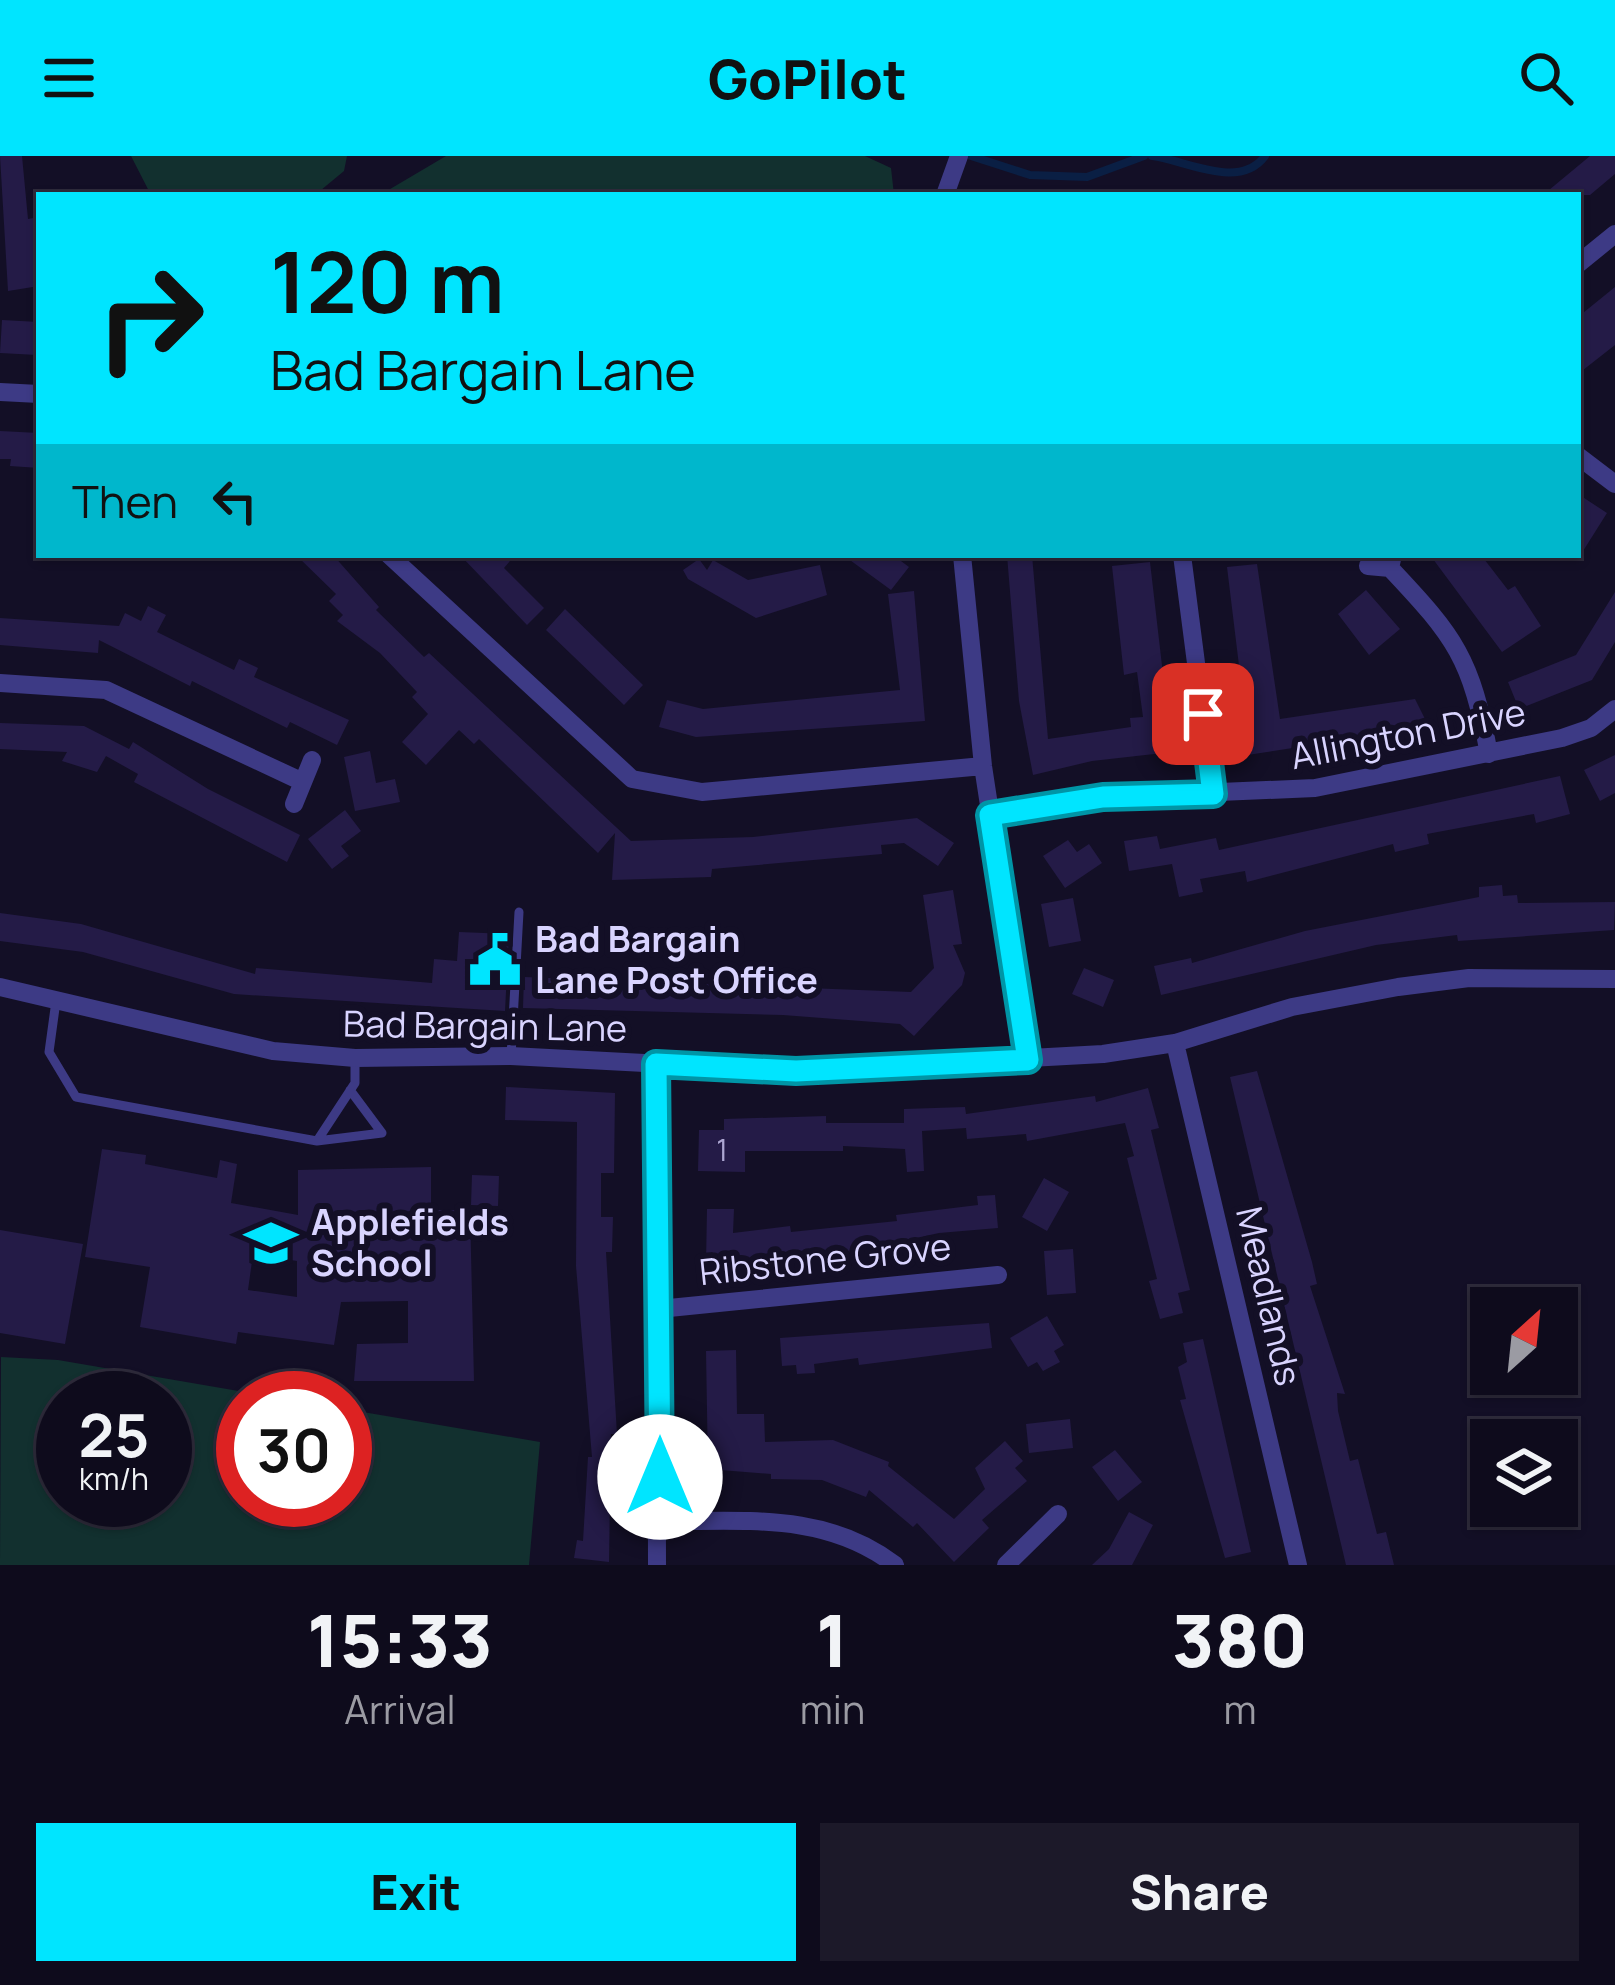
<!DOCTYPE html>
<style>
body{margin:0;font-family:Manrope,sans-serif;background:#1c1929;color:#f1f3f6;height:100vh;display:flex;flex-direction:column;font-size:45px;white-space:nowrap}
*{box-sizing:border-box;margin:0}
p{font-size:39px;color:#9b9ba3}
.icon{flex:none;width:66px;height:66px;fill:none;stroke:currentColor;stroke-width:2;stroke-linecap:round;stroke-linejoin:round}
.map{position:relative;height:1409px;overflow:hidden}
.drawer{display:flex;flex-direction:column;background:#0e0b1c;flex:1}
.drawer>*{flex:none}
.guide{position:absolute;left:36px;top:36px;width:1545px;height:366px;border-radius:0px;box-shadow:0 3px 9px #0004,0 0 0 3px #2e2b3b;background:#00e5ff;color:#111;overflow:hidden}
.needle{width:78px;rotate:27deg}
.fabs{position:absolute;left:1470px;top:1131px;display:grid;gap:24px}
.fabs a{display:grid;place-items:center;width:108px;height:108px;border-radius:0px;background:#0e0b1c;box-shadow:0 3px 9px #0004,0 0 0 3px #2e2b3b;font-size:60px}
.speed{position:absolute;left:36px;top:1215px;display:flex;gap:24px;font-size:60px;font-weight:700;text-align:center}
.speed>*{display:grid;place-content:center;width:156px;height:156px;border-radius:50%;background:#0e0b1c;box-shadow:0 3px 9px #0004,0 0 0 3px #2e2b3b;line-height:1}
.speed small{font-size:30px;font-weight:400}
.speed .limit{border:18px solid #d22;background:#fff;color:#111}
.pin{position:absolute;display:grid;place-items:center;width:102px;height:102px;color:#fff;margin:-51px;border-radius:24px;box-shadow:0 6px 18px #0006}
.me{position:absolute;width:132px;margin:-66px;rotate:0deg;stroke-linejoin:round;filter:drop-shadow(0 0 9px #0008)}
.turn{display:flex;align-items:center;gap:42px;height:252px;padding:0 36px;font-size:54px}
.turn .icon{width:156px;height:156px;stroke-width:2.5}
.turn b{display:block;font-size:84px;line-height:102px}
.then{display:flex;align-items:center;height:114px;padding:0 36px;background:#0003;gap:24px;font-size:45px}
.eta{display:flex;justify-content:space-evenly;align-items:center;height:204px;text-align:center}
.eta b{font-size:72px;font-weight:800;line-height:84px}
.cta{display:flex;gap:24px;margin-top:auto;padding:24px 36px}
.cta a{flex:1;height:138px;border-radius:0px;background:#00e5ff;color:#111;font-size:48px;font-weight:800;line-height:138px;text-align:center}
.cta a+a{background:#1c1929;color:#f1f3f6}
header{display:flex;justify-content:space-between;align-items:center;height:156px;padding:0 36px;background:#00e5ff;color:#111;font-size:54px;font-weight:800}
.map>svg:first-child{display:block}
.green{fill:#12302f;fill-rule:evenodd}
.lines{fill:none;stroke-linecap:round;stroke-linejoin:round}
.stream{stroke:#0a1f44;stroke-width:8}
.building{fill:#241b47;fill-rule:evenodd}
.lane{stroke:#3d3a85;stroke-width:9}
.street{stroke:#3d3a85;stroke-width:18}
.route-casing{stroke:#0095a6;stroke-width:30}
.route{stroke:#00e5ff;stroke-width:21}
.labels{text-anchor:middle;stroke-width:12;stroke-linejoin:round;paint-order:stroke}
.number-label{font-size:30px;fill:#aca6d1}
.street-label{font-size:36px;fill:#d9d4ff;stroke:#130f26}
.poi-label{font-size:36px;font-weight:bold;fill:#d9d4ff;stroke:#130f26;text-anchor:start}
</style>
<header><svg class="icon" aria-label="menu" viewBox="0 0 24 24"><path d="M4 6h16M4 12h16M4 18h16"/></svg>GoPilot<svg class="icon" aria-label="search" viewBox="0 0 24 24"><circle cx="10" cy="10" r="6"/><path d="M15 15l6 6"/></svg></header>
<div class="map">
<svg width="1615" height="1409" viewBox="0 0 1615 1409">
<rect width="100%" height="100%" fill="#130f26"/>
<path class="green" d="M131 0H347L344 15 315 39H151Z
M446 0H865L891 12 894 39H380Z
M1 1201 58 1204 280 1242H243V1344H345V1253L540 1286 529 1409H0ZM63 1242H165V1344H63Z"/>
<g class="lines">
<path class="stream" d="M971 0 1030 19 1087 21 1144 0
M1152 0C1186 4 1239 35 1265 0"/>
</g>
<path class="building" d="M0 0H22L28 63 39 61V130L8 135Z
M1590 0H1615V18L1590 39H1543Z
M1615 131V189L1578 218V161Z
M2 164 39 166 37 199 0 197Z
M0 275 39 277V312L10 310 11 303H0Z
M1578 338 1607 357 1578 403Z
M296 399H333L379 451 376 454 424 501 429 497 631 685 753 681 917 662 954 687 938 710 904 687 881 689 882 698 712 713 711 721 612 724 615 677 598 697 479 583 474 588 459 574 426 609 402 586 428 558 412 541 417 536 380 497 337 465 343 459 329 445 336 438Z
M460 399H515L504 412 544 452 527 469Z
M843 399H893L909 411 891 434Z
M1007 399H1032L1048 583 1131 571 1130 562 1143 561 1137 516 1124 519 1112 410 1150 406 1172 596 1092 605 1033 619 1019 545Z
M1430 399H1481L1508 434 1515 430 1541 470 1502 496Z
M699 403 707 414 713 404 748 424 820 409 827 439 756 462 688 423 683 414Z
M1257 408 1280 563 1415 543 1429 571 1241 600 1238 568 1246 567 1227 411Z
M1366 434 1400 473 1369 499 1338 458Z
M914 435 925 565 696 581 659 571 667 544 703 553 900 534 888 438Z
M1615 436V486L1592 524 1519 553 1508 526 1576 499Z
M148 450 166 459 157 476 234 514 239 503 258 512 254 521 349 564 337 589 290 566 287 572 192 525 190 530 99 484 98 497 0 489V462L119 470 125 457 141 465Z
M565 453 643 529 624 549 546 474Z
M0 567 84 570 129 593 133 586 208 633 300 679 287 706 134 626 138 618 106 600 97 616 62 605 67 596 0 593Z
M370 595 376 627 395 623 400 646 355 655 344 601Z
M1615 599V637L1600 645 1584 614Z
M1560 620 1570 658 1536 667 1534 658 1427 678 1429 688 1395 696 1393 688 1247 726 1245 715 1200 723 1203 736 1179 741 1172 708 1129 715 1124 685 1157 680 1160 693 1216 682 1219 694Z
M345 654 361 675 341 690 349 700 332 713 308 683Z
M1068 684 1077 696 1089 688 1102 707 1065 732 1043 700Z
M1502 729 1503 740 1517 739 1518 747 1615 746 1614 774 1458 785 1457 779 1376 789 1161 839 1154 810 1191 802 1192 807 1305 775 1479 741V731Z
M953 734 962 788 953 789 965 817 962 829 914 880 900 868 783 859 523 852 524 821 911 836 934 812 923 739Z
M1073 742 1081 785 1049 791 1041 748Z
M0 757 81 768 255 818 256 812 432 827 434 803 457 805 459 776 509 778 505 855 234 838 83 796 0 785Z
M1084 812 1114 824 1103 851 1072 838Z
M1257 915 1312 1106 1317 1128 1310 1130 1345 1238 1337 1237 1338 1255 1350 1305 1358 1303 1377 1378 1386 1376 1394 1409H1346L1230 921Z
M506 931 615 937 614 1017H601V1061H613L612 1096H606L617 1278H611L609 1406 574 1402 577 1384 583 1385 588 1301H592L576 1110 577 966 505 964Z
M1148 932 1159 972 1151 974 1190 1134 1178 1137 1183 1157 1160 1163 1149 1125 1157 1123 1127 1002 1134 1000 1125 967 1027 985 1026 978 967 983 966 972 922 975 924 1015 907 1016 905 993 843 990V995H745V1016L698 1015 699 974H724V963L826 960V967H904V953L965 951 966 958 1095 940 1096 946Z
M102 993 146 999 145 1008 217 1022 220 1004 237 1008 231 1047 298 1059V1014L431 1011V1054H470L474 1225H354L357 1188 408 1187V1145L341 1146 334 1189 238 1176 236 1188 140 1171 150 1111 85 1101ZM253 1098 297 1105V1141L248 1134Z
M472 1019 499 1020 498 1050 471 1049Z
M1044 1022 1069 1036 1047 1075 1022 1061Z
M995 1039 998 1072 939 1077 814 1104 706 1107 707 1053H734L733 1077 790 1070 791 1076 897 1065 896 1059 978 1049 977 1040Z
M0 1074 83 1088 65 1188 0 1177Z
M1073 1093 1076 1137 1047 1139 1044 1095Z
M1047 1160 1064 1189 1054 1195 1060 1206 1043 1215 1037 1206 1028 1211 1010 1182Z
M989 1167 992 1192 859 1209 858 1202 814 1208 815 1217 797 1218 796 1209 782 1210 780 1182Z
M1203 1183 1251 1396 1225 1402 1180 1244 1186 1243 1178 1211 1187 1206 1183 1187Z
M736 1194 737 1258H764L765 1286 833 1284 889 1306 888 1310 954 1363 985 1333 975 1312 1005 1285 1023 1305 1015 1312 1027 1325 982 1364 989 1372 954 1406 917 1367 913 1371 869 1334 866 1341 822 1324 771 1323V1318L708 1313 706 1195Z
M1070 1263 1073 1292 1029 1297 1026 1268Z
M1115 1294 1142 1326 1118 1345 1092 1311Z
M1129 1356 1153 1369 1132 1409H1092L1109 1393Z"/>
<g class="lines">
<path class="lane" d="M56 845 49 896 76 941 317 985 355 927V902
M511 900 519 756
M317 985 382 977 350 934"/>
<path class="street" d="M945 39 959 0
M1578 108 1615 78
M0 236 39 238
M1578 300 1615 328
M389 399 632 623 702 636 983 610
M962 399 983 610 1028 905
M1182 399 1213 638
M1368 410 1390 412 1393 399
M1390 412C1456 482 1471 502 1489 598
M0 527 106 534 303 626
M294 648 312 604
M990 660 1103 641 1315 632 1562 582 1591 572 1615 553
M0 831 273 895 355 902 511 900 796 915 1103 898 1175 887 1292 851 1398 831 1469 822 1615 823
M1175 887 1298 1409
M656 908 657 1409
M659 1153 998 1119
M659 1365C743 1366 825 1355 895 1409
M1006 1409 1058 1358"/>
</g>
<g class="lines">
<g class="route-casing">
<path id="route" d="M660 1321 656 908 796 915 1028 904 990 659 1103 641 1213 638 1203 558"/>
</g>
<use href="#route" class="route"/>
</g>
<defs>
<g id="civic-bare" transform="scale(4.14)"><path d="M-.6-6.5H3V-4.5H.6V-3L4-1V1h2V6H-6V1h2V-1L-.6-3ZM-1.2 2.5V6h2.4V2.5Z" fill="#00e5ff" stroke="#130f26" stroke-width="2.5" paint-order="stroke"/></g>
<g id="school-bare" transform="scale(4.14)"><path d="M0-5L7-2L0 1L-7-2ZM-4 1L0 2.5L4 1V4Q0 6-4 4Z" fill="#00e5ff" stroke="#130f26" stroke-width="2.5" paint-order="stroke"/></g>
</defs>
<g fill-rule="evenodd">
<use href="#civic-bare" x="495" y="804"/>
<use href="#school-bare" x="271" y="1087"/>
</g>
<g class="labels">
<g class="number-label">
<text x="722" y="1005">1</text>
</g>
<g class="street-label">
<text transform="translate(1408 578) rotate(-11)" y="13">Allington Drive</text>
<text transform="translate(485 870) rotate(1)" y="13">Bad Bargain Lane</text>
<text transform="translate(825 1103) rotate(-6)" y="13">Ribstone Grove</text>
<text transform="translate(1269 1140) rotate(77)" y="13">Meadlands</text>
</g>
<g class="poi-label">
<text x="535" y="796">Bad Bargain<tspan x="535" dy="41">Lane Post Office</tspan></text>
<text x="311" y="1079">Applefields<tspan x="311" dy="41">School</tspan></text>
</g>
</g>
</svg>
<div class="fabs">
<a><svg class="needle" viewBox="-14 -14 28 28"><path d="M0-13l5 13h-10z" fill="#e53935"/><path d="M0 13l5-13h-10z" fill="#9b9ba3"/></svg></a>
<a><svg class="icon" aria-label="layers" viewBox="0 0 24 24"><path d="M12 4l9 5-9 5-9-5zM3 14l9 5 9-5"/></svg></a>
</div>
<div class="speed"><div>25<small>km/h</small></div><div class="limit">30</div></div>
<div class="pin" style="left:1203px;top:558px;background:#d93025"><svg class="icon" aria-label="arrive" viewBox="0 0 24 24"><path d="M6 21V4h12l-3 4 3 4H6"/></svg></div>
<svg class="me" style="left:660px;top:1321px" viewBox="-20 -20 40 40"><circle r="19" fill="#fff"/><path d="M0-13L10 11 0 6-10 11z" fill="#00e5ff"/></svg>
<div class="guide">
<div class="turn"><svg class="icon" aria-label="right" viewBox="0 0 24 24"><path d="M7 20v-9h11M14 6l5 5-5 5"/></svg><div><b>120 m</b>Bad Bargain Lane</div></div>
<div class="then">Then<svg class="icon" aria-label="left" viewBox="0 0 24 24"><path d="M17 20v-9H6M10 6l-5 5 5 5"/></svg></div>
</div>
</div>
<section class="drawer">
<div class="eta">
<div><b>15:33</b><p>Arrival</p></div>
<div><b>1</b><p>min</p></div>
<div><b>380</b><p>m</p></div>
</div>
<div class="cta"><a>Exit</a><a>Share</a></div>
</section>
